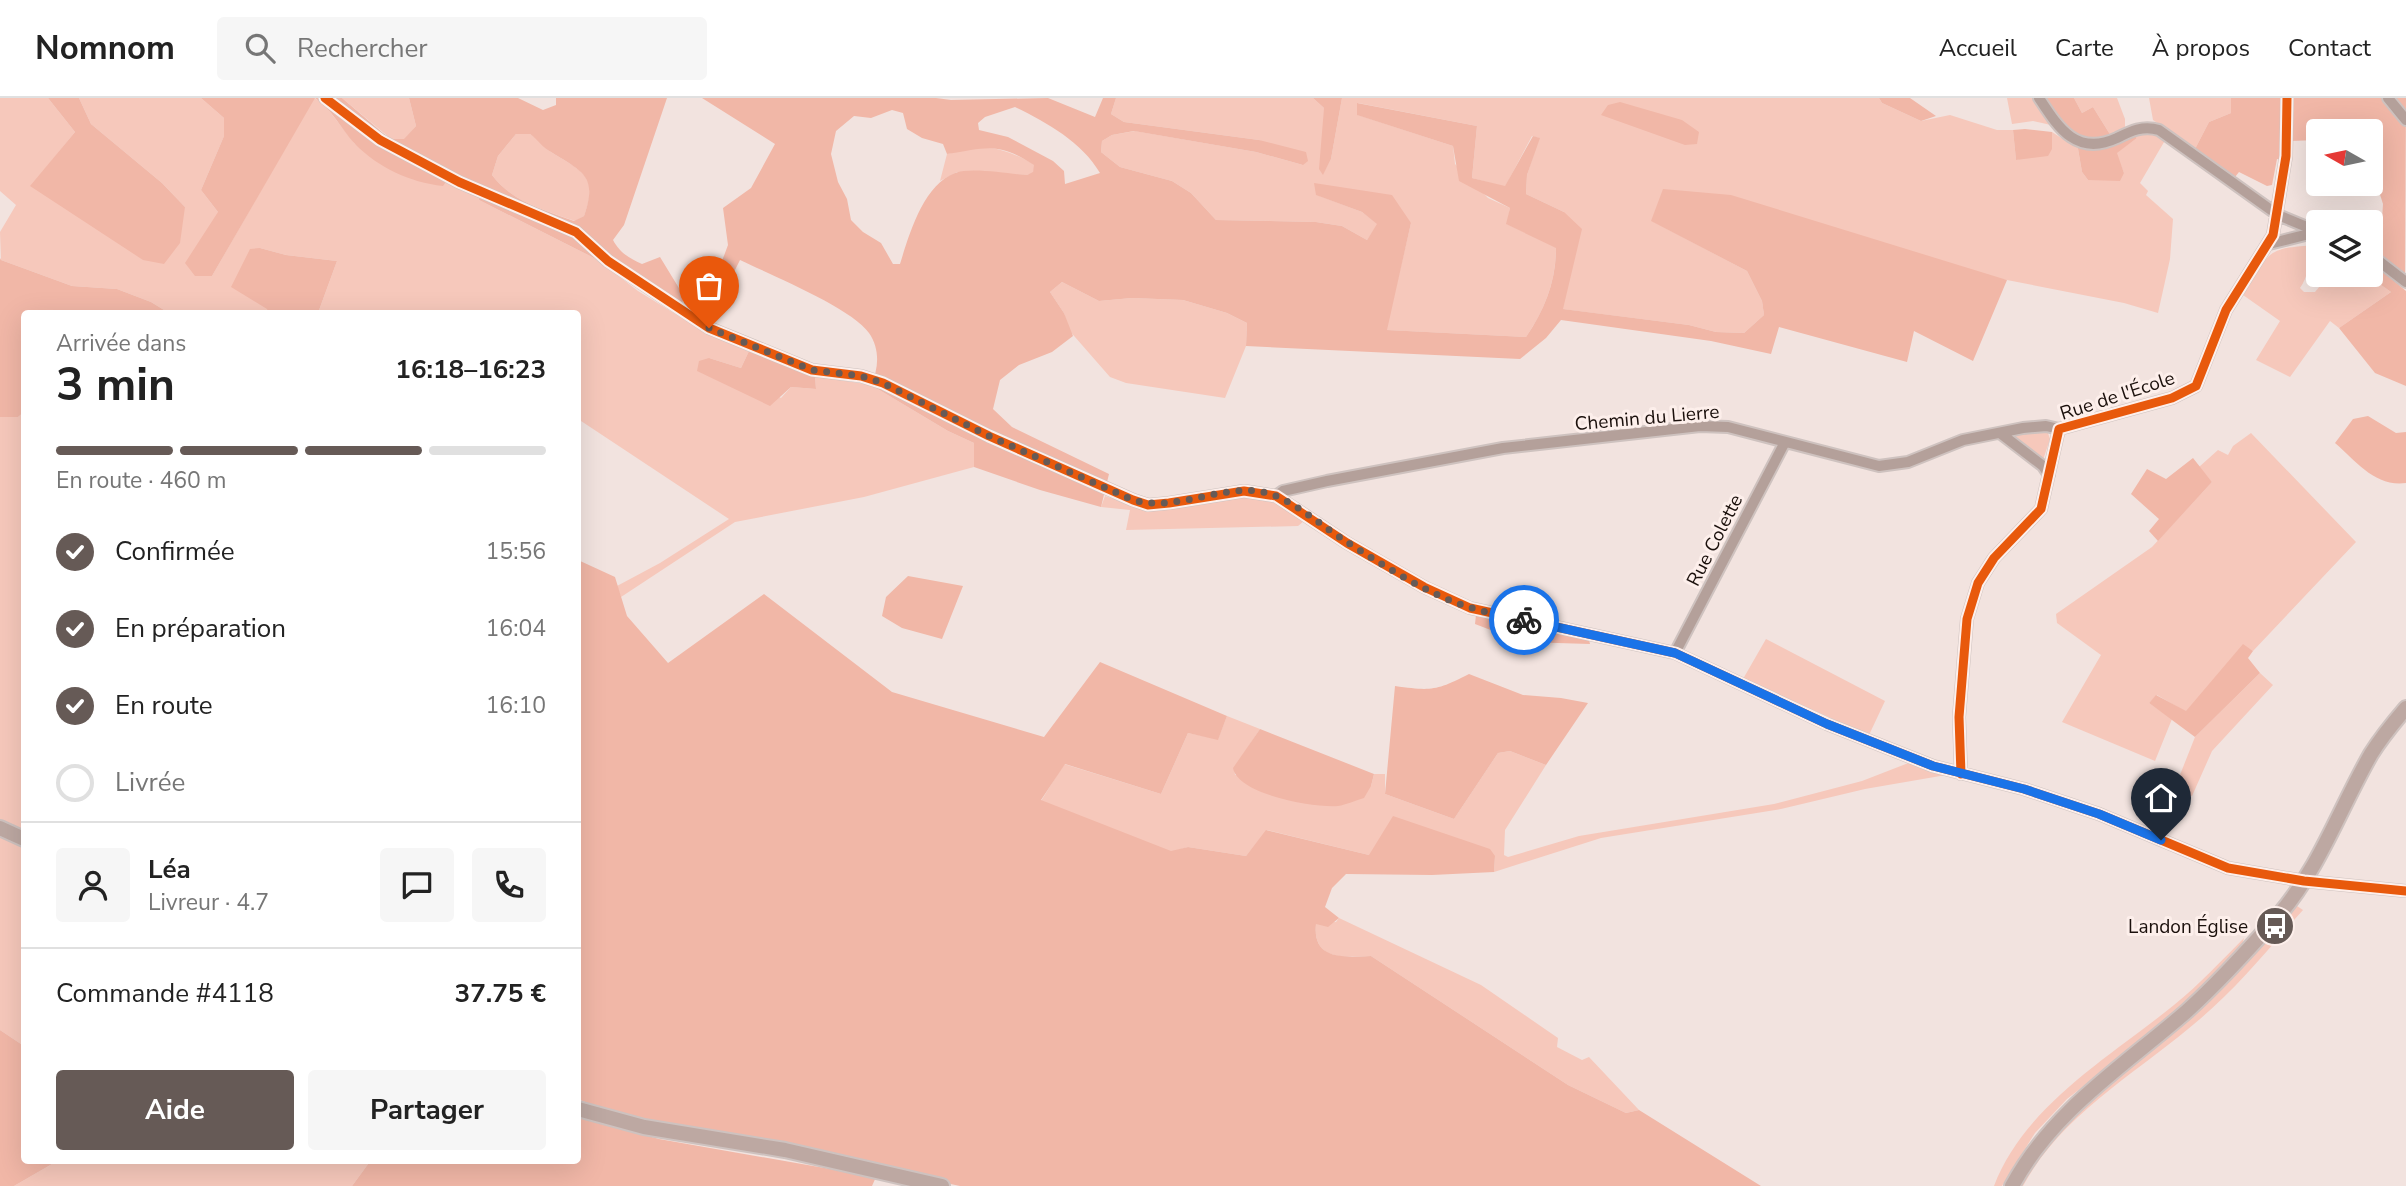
<!DOCTYPE html>
<html lang="fr">
<head>
<meta charset="utf-8">
<style>
  :root { --surface:#fff; --page:#f6f6f6; --text:#222; --muted:#767676; --line:#e0e0e0; --accent:#665a56 }
  body { margin:0; font-family:"Nunito Sans",sans-serif; background:var(--page); color:var(--text); height:100vh; display:flex; flex-direction:column; font-size:26px; white-space:nowrap }
  * { box-sizing:border-box; margin:0 }
  p { font-size:23px; color:var(--muted) }
  .icon { flex:none; width:38px; height:38px; fill:none; stroke:currentColor; stroke-width:2; stroke-linecap:round; stroke-linejoin:round }
  .map { position:relative; flex:1; overflow:hidden }
  .sheet { position:absolute; left:21px; top:212px; width:560px; height:854px; display:flex; flex-direction:column; background:var(--surface); border-radius:7px; box-shadow:0 7px 28px #0002 }
  .sheet>* { flex:none }
  .needle { width:46px; rotate:279deg }
  .fabs { position:absolute; left:2306px; top:21px; display:grid; gap:14px }
  .fabs a { display:grid; place-items:center; width:77px; height:77px; border-radius:7px; background:var(--surface); box-shadow:0 7px 28px #0002; font-size:35px }
  .pin { position:absolute; display:grid; place-items:center; width:60px; height:60px; color:#fff; margin:-72px -30px; border-radius:50% 50% 50% 0; rotate:-45deg; box-shadow:0 0 7px #0007 }
  .pin .icon { rotate:45deg }
  .courier { position:absolute; display:grid; place-items:center; width:70px; height:70px; margin:-35px; border:5px solid #1a73e8; border-radius:50%; background:#fff; color:#222; box-shadow:0 2px 9px #0007 }
  .summary em { font-style:normal; font-weight:700 }
  .summary div { display:flex; flex-direction:column-reverse }
  .summary { display:flex; align-items:center; justify-content:space-between; height:119px; padding:0 35px }
  h1 { font-size:46px; font-weight:700; line-height:52px }
  .bar { display:grid; grid-template-columns:repeat(4,1fr); gap:10px 7px; align-content:center; height:84px; padding:0 35px }
  .bar i { height:9px; border-radius:5px; background:var(--line) }
  .bar .selected { background:var(--accent) }
  .bar p { grid-column:span 4 }
  .line { display:flex; align-items:center; gap:18px; padding:0 35px; border-top:2px solid var(--line) }
  .line div { flex:1 }
  .round { display:grid; place-items:center; flex:none; width:74px; height:74px; border-radius:7px; background:var(--page) }
  ol { padding:0 35px; list-style:none }
  li { display:flex; align-items:center; gap:21px; height:77px }
  li p { margin-inline-start:auto }
  li .icon { padding:7px; border-radius:50%; background:var(--accent); color:#fff; stroke-width:4 }
  li:last-child { color:var(--muted) }
  li i { width:38px; height:38px; border:4px solid var(--line); border-radius:50% }
  .action { display:flex; gap:14px; margin-top:auto; padding:14px 35px }
  .action a { flex:1; height:80px; border-radius:7px; background:var(--accent); color:#fff; font-size:28px; font-weight:700; line-height:80px; text-align:center }
  .action a+a { background:var(--page); color:var(--text) }
  header { display:flex; align-items:center; gap:42px; box-sizing:border-box; height:98px; padding:0 35px; background:var(--surface); border-bottom:2px solid var(--line) }
  header strong { font-size:33px }
  nav { display:flex; gap:38px; margin-inline-start:auto; font-size:24px }
  .search { width:490px; height:63px; background:var(--page); display:flex; align-items:center; gap:18px; box-sizing:border-box; padding:0 24px; border-radius:7px; color:var(--muted); font-size:26px }
  .map>svg:first-child { display:block }
</style>
</head>
<body>
<header>
<strong>Nomnom</strong>
<div class="search"><svg class="icon" aria-label="search" viewBox="0 0 24 24"><circle cx="10" cy="10" r="6"/><path d="M15 15l6 6"/></svg>Rechercher</div>
<nav><a>Accueil</a><a>Carte</a><a>À propos</a><a>Contact</a></nav>
</header>
<div class="map">
<svg width="2406" height="1088" viewBox="0 0 2406 1088">
  <rect width="100%" height="100%" fill="#f2e3df"/>
  <path fill="#f6c8bb" d="M 0,0 L 48,0 L 75,34 L 31,88 L 185,109 L 162,85 L 91,26 L 79,0 L 201,0 L 224,20 L 224,38 L 201,92 L 218,114 L 212,178 L 314,0 L 323,5 L 355,46 L 452,75 L 480,91 L 479,102 L 598,162 L 638,193 L 695,228 L 749,253 L 741,270 L 709,260 L 781,300 L 791,289 L 816,291 L 815,278 L 871,287 L 948,333 L 974,345 L 974,369 L 864,399 L 735,424 L 621,499 L 617,488 L 660,465 L 729,421 L 578,321 L 578,215 L 318,215 L 337,163 L 286,157 L 260,150 L 269,215 L 169,215 L 151,204 L 117,191 L 72,188 L 1,162 L 0,134 L 16,107 L 0,93 Z
    M 342,0 L 409,0 L 416,28 L 404,42 L 391,41 Z
    M 1116,0 L 1313,0 L 1324,10 L 1323,76 L 1331,61 L 1342,0 L 1879,0 L 1882,5 L 1921,23 L 1950,17 L 1997,32 L 2013,32 L 2016,62 L 2052,51 L 2052,34 L 2066,43 L 2077,45 L 2082,74 L 2088,82 L 2111,81 L 2124,75 L 2116,55 L 2137,40 L 2132,35 L 2146,33 L 2167,39 L 2140,85 L 2148,93 L 2146,97 L 2173,121 L 2170,161 L 2158,215 L 2124,205 L 2007,182 L 1652,123 L 1747,173 L 1762,203 L 1764,217 L 1744,235 L 1716,234 L 1689,227 L 1562,211 L 1564,114 L 1526,96 L 1527,77 L 1539,40 L 1532,38 L 1505,89 L 1472,80 L 1477,28 L 1358,5 L 1358,17 L 1453,48 L 1455,66 L 1488,100 L 1510,110 L 1507,126 L 1556,149 C 1556,183 1545,211 1526,239 L 1386,232 L 1411,125 L 1317,97 L 1362,114 L 1378,126 L 1367,142 L 1342,128 L 1316,124 L 1216,122 L 1191,95 L 1172,83 L 1120,69 L 1101,54 L 1102,43 L 1112,37 L 1135,33 L 1256,54 L 1303,67 L 1259,42 L 1124,24 L 1111,16 Z
    M 2007,0 L 2035,0 L 2051,27 L 2033,23 L 2012,26 Z
    M 2074,0 L 2117,0 L 2125,21 L 2125,32 L 2111,38 L 2093,9 L 2082,15 Z
    M 2149,0 L 2231,0 L 2231,15 L 2209,24 L 2195,51 L 2153,22 Z
    M 516,36 L 530,36 C 538,41 543,49 551,54 C 583,74 599,78 584,118 L 575,123 C 545,112 512,104 492,77 L 498,58 Z
    M 982,48 C 1002,51 1018,57 1035,67 L 1033,75 L 1027,77 L 957,74 L 940,83 L 947,56 Z
    M 2319,147 L 2319,155 C 2308,163 2308,180 2300,190 L 2304,194 L 2315,194 L 2329,177 L 2367,177 L 2391,194 L 2339,230 L 2330,223 L 2290,279 L 2256,262 L 2280,223 L 2243,197 C 2271,152 2265,150 2319,147 Z
    M 1062,184 L 1099,203 L 1132,200 L 1183,202 L 1227,215 L 1247,225 L 1246,248 L 1225,300 L 1126,285 L 1110,279 L 1068,231 L 1064,215 L 1050,194 Z
    M 24,314 L 24,736 L 0,726 L 0,319 L 18,319 Z
    M 2043,333 L 2048,335 L 2050,341 L 2043,362 L 2011,339 L 2012,336 Z
    M 2251,335 L 2356,444 L 2253,553 L 2243,547 L 2186,614 L 2157,597 L 2149,605 L 2172,621 L 2155,663 L 2062,624 L 2101,557 L 2057,525 L 2056,516 L 2152,449 L 2212,384 L 2199,369 L 2218,352 L 2228,357 L 2233,348 Z
    M 1105,398 L 1135,408 L 1248,398 L 1270,402 L 1304,423 L 1298,428 L 1126,432 L 1130,412 L 1101,409 Z
    M 1766,541 L 1885,603 L 1869,637 L 1743,581 Z
    M 2260,575 L 2273,587 L 2212,653 L 2192,698 L 2174,692 L 2195,639 Z
    M 1227,618 L 1260,631 L 1234,670 L 1235,677 L 1371,688 L 1374,676 L 1385,676 L 1385,696 L 1454,721 L 1498,655 L 1510,653 L 1546,667 L 1505,732 L 1504,757 L 1508,759 L 1579,738 L 1774,706 L 1862,683 L 1911,664 L 1946,677 L 1865,691 L 1781,711 L 1601,740 L 1494,774 L 1495,758 L 1369,757 L 1267,732 L 1246,758 L 1188,749 L 1171,754 L 1041,703 L 1064,666 L 1161,696 L 1188,635 L 1218,641 Z
    M 0,734 L 24,745 L 24,948 L 0,932 Z
    M 2294,806 L 2303,812 C 2270,849 2238,889 2200,921 C 2139,974 2062,1015 2023,1088 L 2015,1088 L 2032,1059 Z
    M 1339,820 L 1481,887 L 1558,940 L 1557,949 L 1582,962 L 1589,959 L 1639,1012 L 1626,1015 L 1568,987 L 1371,858 C 1344,859 1312,863 1316,825 L 1336,824 Z
    M 2244,840 L 2240,855 L 2172,919 L 2067,1001 L 2035,1035 L 2002,1088 L 1994,1088 C 2025,1007 2110,959 2174,907 C 2199,887 2222,862 2244,840 Z
    M 59,1062 L 371,1062 L 352,1088 L 14,1088 Z"/>
  <path fill="#f1b7a7" fill-rule="evenodd" d="M 48,0 L 79,0 L 91,26 L 162,85 L 185,109 L 180,145 L 164,166 L 143,162 L 30,88 L 75,34 Z
    M 201,0 L 342,0 L 390,41 L 404,41 L 416,28 L 409,0 L 518,0 L 543,12 L 556,7 L 556,0 L 667,0 L 624,127 L 613,142 C 620,155 629,160 642,166 L 660,159 L 685,200 L 681,206 L 623,172 L 606,152 L 598,162 L 479,102 L 480,91 L 452,75 L 443,88 C 409,84 379,70 355,46 C 341,31 332,11 315,0 L 212,178 L 195,178 L 185,165 L 218,114 L 201,92 L 224,38 L 224,20 ZM 516,36 L 530,36 C 538,42 543,50 551,54 C 583,74 598,78 584,118 L 574,123 C 545,112 512,104 492,77 L 498,58 Z
    M 702,0 L 936,0 L 951,2 L 1048,0 L 1095,19 L 1103,0 L 1116,0 L 1111,16 L 1124,24 L 1259,42 L 1306,54 L 1308,63 L 1303,67 L 1256,54 L 1134,33 L 1112,37 L 1102,43 L 1101,54 L 1120,69 L 1172,83 L 1191,95 L 1216,122 L 1316,124 L 1342,128 L 1367,142 L 1377,126 L 1362,114 L 1316,97 L 1314,85 L 1392,97 L 1411,125 L 1387,232 L 1526,239 C 1545,211 1556,183 1556,150 L 1506,126 L 1510,110 L 1459,83 L 1453,48 L 1357,17 L 1357,5 L 1477,28 L 1472,80 L 1505,88 L 1533,38 L 1540,40 L 1527,77 L 1526,96 L 1564,114 L 1582,131 L 1563,211 L 1689,227 L 1716,234 L 1744,235 L 1764,217 L 1762,203 L 1747,173 L 1651,123 L 1663,91 L 1731,97 L 2007,182 L 1973,263 L 1914,233 L 1907,264 L 1779,229 L 1771,256 L 1711,243 L 1561,222 L 1546,240 L 1520,261 L 1246,248 L 1247,225 L 1227,215 L 1183,202 L 1132,200 L 1099,203 L 1062,184 L 1050,194 L 1064,215 L 1073,238 L 1052,254 L 1019,267 L 1000,282 L 993,311 L 1012,329 L 1109,376 L 1101,409 L 1040,392 L 974,369 L 974,345 L 948,333 L 871,287 C 879,270 880,251 869,235 C 852,210 769,176 740,162 L 713,216 L 704,211 L 728,147 L 723,110 L 751,90 L 775,46 ZM 1015,9 C 1046,24 1082,44 1100,75 L 1065,86 L 1064,73 L 1053,63 L 1008,39 L 979,32 L 978,25 L 985,19 ZM 892,12 L 903,15 L 907,31 L 922,40 L 943,46 L 947,56 C 987,50 997,43 1034,67 L 1033,74 L 1027,77 C 1008,76 972,69 955,75 C 923,87 909,137 900,166 L 893,166 L 881,145 L 863,134 L 851,122 L 847,101 L 838,84 L 831,56 L 836,33 L 854,18 L 871,20 Z
    M 1313,0 L 1342,0 L 1331,61 L 1323,77 L 1319,71 L 1324,10 Z
    M 1879,0 L 1910,0 L 1936,18 L 1921,23 L 1882,5 Z
    M 2041,0 L 2074,0 L 2082,15 L 2093,9 L 2111,38 C 2077,52 2058,24 2041,0 Z
    M 2231,0 L 2284,0 L 2282,62 L 2277,61 L 2272,87 L 2267,88 L 2239,74 L 2235,79 L 2195,51 L 2209,24 L 2231,15 Z
    M 2290,0 L 2406,0 L 2405,176 L 2380,156 L 2383,106 L 2371,68 L 2371,33 L 2319,33 L 2319,42 L 2289,43 Z
    M 1620,4 L 1682,22 L 1699,34 L 1697,46 L 1685,47 L 1601,17 L 1608,7 Z
    M 2025,31 L 2052,34 L 2052,51 L 2048,58 L 2016,62 L 2013,32 Z
    M 2132,35 L 2137,40 L 2117,55 L 2124,75 L 2120,83 L 2088,82 L 2082,74 L 2077,45 Z
    M 260,150 L 286,157 L 337,163 L 318,215 L 269,215 L 267,211 L 231,189 L 250,151 Z
    M 0,160 L 1,162 L 72,188 L 117,191 L 151,204 L 169,215 L 24,215 L 24,314 L 18,319 L 0,319 Z
    M 2371,164 L 2406,193 L 2406,288 L 2375,275 L 2339,230 L 2391,194 L 2367,177 L 2371,177 Z
    M 749,253 L 815,278 L 816,291 L 791,289 L 770,308 L 697,273 L 699,263 L 709,260 L 741,270 Z
    M 2368,318 L 2396,335 L 2406,334 L 2406,385 C 2375,389 2357,364 2335,345 L 2353,321 Z
    M 2193,360 L 2212,384 L 2158,443 L 2149,433 L 2159,421 L 2131,396 L 2147,371 L 2166,381 Z
    M 578,462 L 615,479 L 627,518 L 668,565 L 764,496 L 892,594 L 1044,639 L 1100,564 L 1227,618 L 1218,642 L 1188,635 L 1161,696 L 1065,666 L 1041,702 L 1171,753 L 1188,749 L 1246,758 L 1266,732 L 1369,757 L 1393,718 L 1490,751 L 1495,758 L 1494,774 L 1432,777 L 1346,776 L 1332,790 L 1325,809 L 1339,820 L 1328,829 L 1316,826 C 1312,863 1345,859 1371,858 L 1568,987 L 1626,1015 L 1639,1012 L 1761,1088 L 960,1088 L 604,1012 L 578,1001 Z
    M 908,478 L 963,488 L 942,541 L 902,530 L 882,518 L 886,499 Z
    M 1476,517 L 1525,529 L 1568,533 L 1588,538 L 1590,546 L 1522,544 L 1475,526 Z
    M 2243,546 L 2253,553 L 2248,560 L 2260,575 L 2195,639 L 2149,605 L 2156,597 L 2186,613 Z
    M 1469,576 L 1523,597 L 1561,600 L 1588,605 L 1546,667 L 1510,653 L 1498,655 L 1454,721 L 1385,696 L 1395,588 C 1431,593 1436,593 1469,576 Z
    M 1260,631 L 1374,676 L 1371,688 L 1364,700 C 1356,702 1346,707 1338,708 C 1315,710 1238,697 1233,670 Z
    M 0,932 L 24,948 L 24,1062 L 59,1062 L 14,1088 L 0,1088 Z
    M 578,1019 L 659,1041 L 876,1079 L 872,1088 L 352,1088 L 371,1062 L 578,1062 Z"/>
  <g fill="none" stroke-linecap="round" stroke-linejoin="round">
    <defs>
      <path id="street" d="M 325,0 L 380,42 L 459,84 L 576,134 L 608,163 L 709,230 L 812,272 L 861,278 L 883,285 L 989,338 L 1133,402 L 1148,407 L 1169,405 L 1244,393 L 1276,398 L 1347,445 L 1424,489 L 1470,510 L 1675,555 L 1827,626 L 1933,668 L 2024,691 L 2099,716 L 2228,770 L 2304,783 L 2406,793
        M 2039,0 C 2058,29 2076,59 2117,40 C 2131,33 2143,27 2159,32 L 2278,117 L 2319,134
        M 2388,0 L 2406,22
        M 2269,146 L 2317,134
        M 2371,157 L 2406,184
        M 2000,335 L 2043,368 L 2049,377
        M 1276,398 L 1283,393 L 1327,383 L 1503,350 L 1700,328 L 1728,329 L 1879,368 L 1908,364 L 1963,342 L 2023,330 L 2046,328 L 2059,331
        M 1675,555 L 1785,344
        M 1961,676 L 1959,619 L 1967,521 L 1978,485 L 1994,460 L 2041,411 L 2059,331 L 2172,300 L 2196,288 L 2226,212 L 2273,137 L 2286,58 L 2287,0"/>
      <path id="secondary" d="M 0,730 L 24,741
        M 578,1011 L 644,1029 L 785,1052 L 942,1088
        M 2012,1088 C 2053,1012 2124,968 2187,913 C 2219,884 2250,850 2279,817 C 2320,769 2340,710 2371,656 C 2381,640 2394,624 2406,610"/>
    </defs>
    <use href="#street" stroke="#cec2bf" stroke-width="14"/>
    <use href="#secondary" stroke="#cec2bf" stroke-width="18"/>
    <use href="#street" stroke="#b4a09a" stroke-width="10"/>
    <use href="#secondary" stroke="#bda8a2" stroke-width="14"/>
    <defs>
      <path id="cycleway" d="M 325,0 L 380,42 L 459,84 L 576,134 L 608,163 L 709,230 L 812,272 L 861,278 L 883,285 L 989,338 L 1133,402 L 1148,407 L 1169,405 L 1244,393 L 1276,398 L 1347,445 L 1424,489 L 1470,510 L 1675,555 L 1827,626 L 1933,668 L 2024,691 L 2099,716 L 2228,770 L 2304,783 L 2406,793
        M 1961,676 L 1959,619 L 1967,521 L 1978,485 L 1994,460 L 2041,411 L 2059,331 L 2172,300 L 2196,288 L 2226,212 L 2273,137 L 2286,58 L 2287,0"/>
    </defs>
    <use href="#cycleway" stroke="#fdefeb" stroke-width="13"/>
    <use href="#cycleway" stroke="#e8590c" stroke-width="9"/>
  </g>
  <g fill="none" stroke-linecap="round" stroke-linejoin="round">
    <path stroke="#665a56" stroke-width="7" stroke-dasharray="0 12.6" d="M 709,230 L 812,272 L 861,278 L 883,285 L 989,338 L 1133,402 C 1180,416 1231,379 1276,398 C 1300,408 1322,428 1344,442 C 1381,466 1430,498 1472,510 C 1489,515 1507,519 1524,522"/>
    <path stroke="#1a73e8" stroke-width="9" d="M 1524,522 L 1675,555 L 1827,626 L 1933,668 L 2024,691 L 2099,716 L 2161,742"/>
  </g>
  <defs>
    <symbol id="bus-disc" viewBox="-11 -11 22 22"><circle r="9.5" fill="#665a56" stroke="#fdefeb"/><path d="M-5-6H5V4H4V6H2V4H-2V6H-4V4H-5ZM-3.5-4V0h7V-4ZM-3.5 1.2v1.5H-2V1.2ZM2 1.2v1.5H3.5V1.2Z" fill="#fff"/></symbol>
  </defs>
  <g fill-rule="evenodd">
    <use href="#bus-disc" x="2253" y="806" width="44" height="44"/>
  </g>
  <g text-anchor="middle" stroke-width="6" stroke-linejoin="round" paint-order="stroke">
    <g font-size="19" fill="#1b100c" stroke="#fdefeb">
      <text transform="translate(2117 297) rotate(-18)" y="7">Rue de l'École</text>
      <text transform="translate(1647 319) rotate(-5)" y="7">Chemin du Lierre</text>
      <text transform="translate(1714 442) rotate(-63)" y="7">Rue Colette</text>
    </g>
    <g font-size="19" fill="#1b100c" stroke="#fdefeb" text-anchor="end">
      <text x="2248" y="835">Landon Église</text>
    </g>
  </g>
</svg>
<div class="fabs">
<a><svg class="needle" viewBox="-14 -14 28 28"><path d="M0-13l5 13h-10z" fill="#e53935"/><path d="M0 13l5-13h-10z" fill="#767676"/></svg></a>
<a><svg class="icon" aria-label="layers" viewBox="0 0 24 24"><path d="M12 4l9 5-9 5-9-5zM3 14l9 5 9-5"/></svg></a>
</div>
<div class="pin" style="left:709px;top:230px;background:#ea580c"><svg class="icon" aria-label="bag" viewBox="0 0 24 24"><path d="M5 8h14l-1 12H6zM9 8a3 3 0 0 1 6 0"/></svg></div>
<div class="pin" style="left:2161px;top:742px;background:#1f2937"><svg class="icon" aria-label="home" viewBox="0 0 24 24"><path d="M3 11l9-7 9 7M6 9v11h12V9"/></svg></div>
<div class="courier" style="left:1524px;top:522px"><svg class="icon" aria-label="bike" viewBox="0 0 24 24"><circle cx="6" cy="16" r="4"/><circle cx="18" cy="16" r="4"/><path d="M6 16l4-8h5l3 8M10 8l3 8H6M13 5h3"/></svg></div>
<section class="sheet">
<div class="summary"><div><h1>3 min</h1><p>Arrivée dans</p></div><em>16:18–16:23</em></div>
<div class="bar"><i class="selected"></i><i class="selected"></i><i class="selected"></i><i></i><p>En route · 460 m</p></div>
<ol>
<li><svg class="icon" aria-label="check" viewBox="0 0 24 24"><path d="M5 12l5 5 9-10"/></svg>Confirmée<p>15:56</p></li>
<li><svg class="icon" aria-label="check" viewBox="0 0 24 24"><path d="M5 12l5 5 9-10"/></svg>En préparation<p>16:04</p></li>
<li><svg class="icon" aria-label="check" viewBox="0 0 24 24"><path d="M5 12l5 5 9-10"/></svg>En route<p>16:10</p></li>
<li><i></i>Livrée</li>
</ol>
<div class="line" style="height:126px"><a class="round"><svg class="icon" aria-label="person" viewBox="0 0 24 24"><circle cx="12" cy="8" r="4"/><path d="M4 21q1-7 8-7t8 7"/></svg></a><div><b>Léa</b><p>Livreur · 4.7</p></div><a class="round"><svg class="icon" aria-label="chat" viewBox="0 0 24 24"><path d="M4 5h16v11H9l-5 4z"/></svg></a><a class="round"><svg class="icon" aria-label="phone" viewBox="0 0 24 24"><path d="M5 4h4l2 5-3 2q2 4 5 5l2-3 5 2v4C11 20 4 13 5 4z"/></svg></a></div>
<div class="line" style="height:91px"><div>Commande #4118</div><b>37.75 €</b></div>
<div class="action"><a>Aide</a><a>Partager</a></div>
</section>
</div>
</body>
</html>
